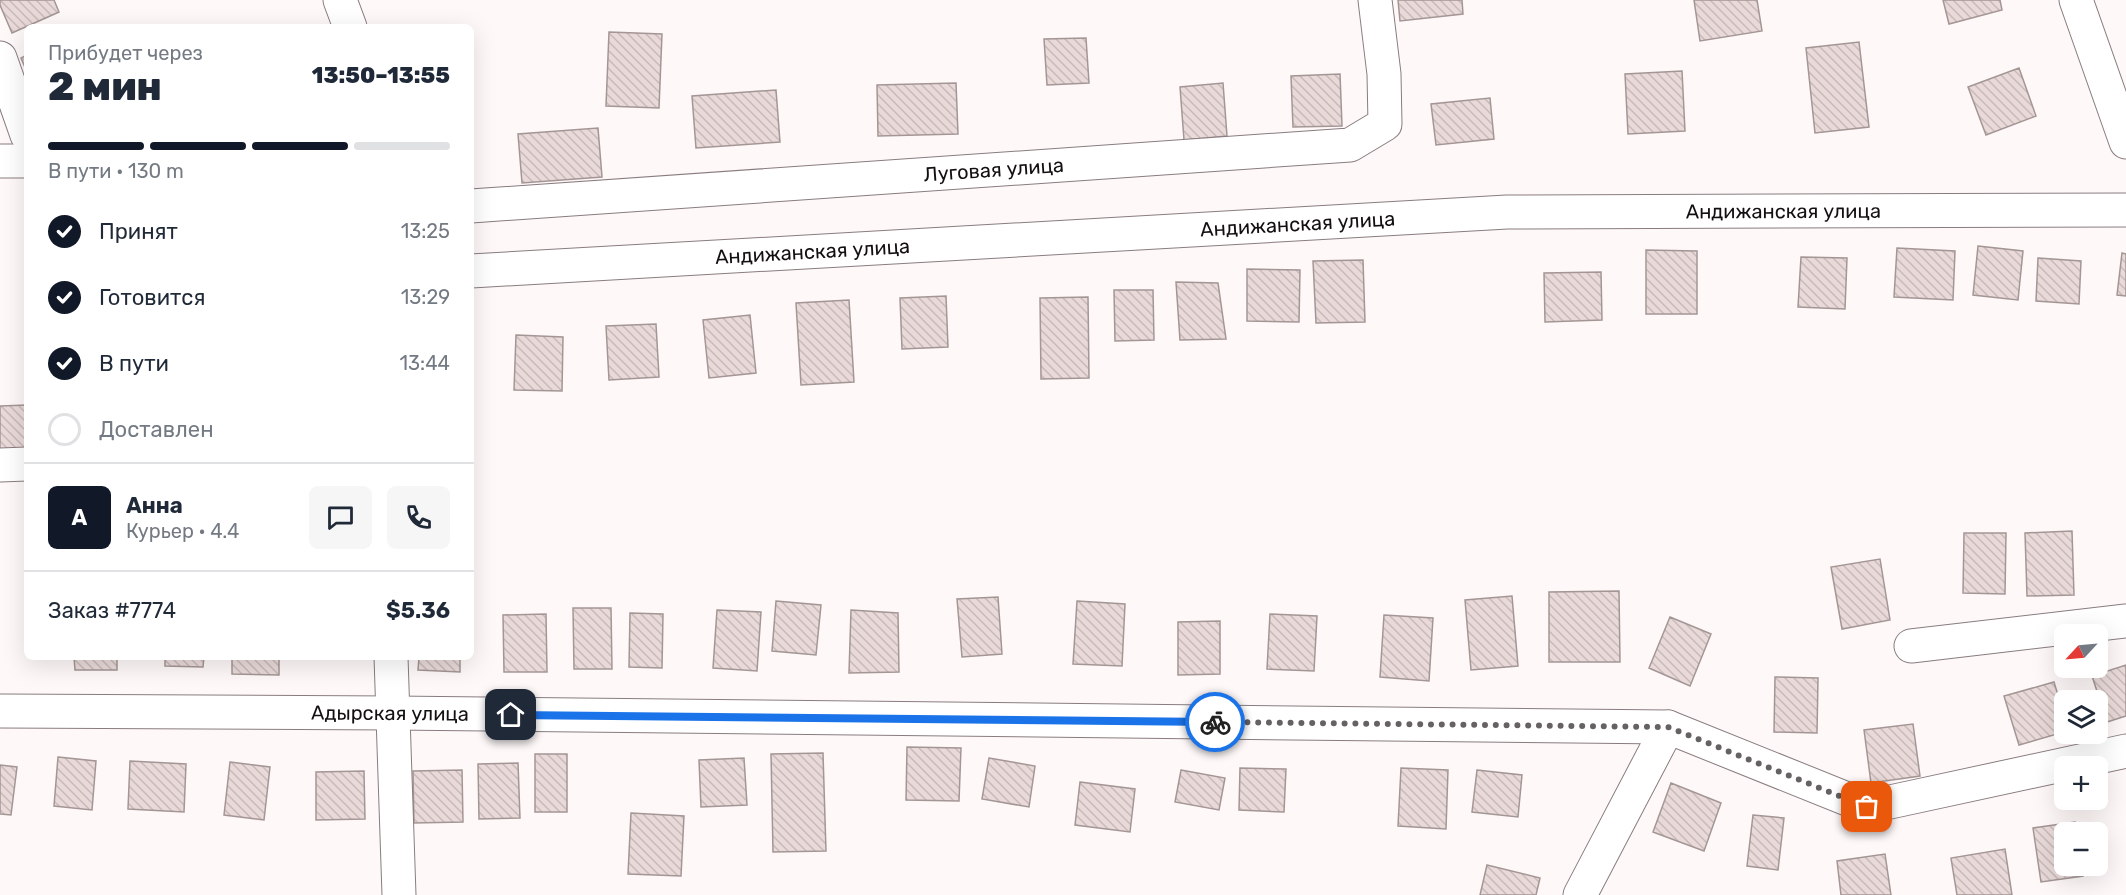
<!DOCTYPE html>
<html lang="ru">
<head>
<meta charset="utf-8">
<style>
  :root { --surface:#fff; --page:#f6f6f7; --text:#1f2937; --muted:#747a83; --line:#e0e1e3; --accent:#111827 }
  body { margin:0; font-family:Rubik,sans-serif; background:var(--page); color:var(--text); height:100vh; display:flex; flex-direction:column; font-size:22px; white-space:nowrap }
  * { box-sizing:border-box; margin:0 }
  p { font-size:20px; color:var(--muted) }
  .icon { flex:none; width:33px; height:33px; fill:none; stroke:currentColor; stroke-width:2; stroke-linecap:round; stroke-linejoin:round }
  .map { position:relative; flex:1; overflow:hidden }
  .panel { position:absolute; left:24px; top:24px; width:450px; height:636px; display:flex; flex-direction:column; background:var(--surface); border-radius:9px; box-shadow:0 6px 24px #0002 }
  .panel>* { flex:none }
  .needle { width:39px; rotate:244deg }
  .fabs { position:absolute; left:2054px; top:624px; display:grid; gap:12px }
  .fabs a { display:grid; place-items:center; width:54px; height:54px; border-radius:9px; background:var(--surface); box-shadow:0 6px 24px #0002; font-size:30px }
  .pin { position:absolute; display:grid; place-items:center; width:51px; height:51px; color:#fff; margin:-26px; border-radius:12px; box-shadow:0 3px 9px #0006 }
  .courier { position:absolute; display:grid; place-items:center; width:60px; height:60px; margin:-30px; border:4px solid #1a73e8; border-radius:50%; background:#fff; color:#222; box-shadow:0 2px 8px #0007 }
  .overview em { font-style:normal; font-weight:800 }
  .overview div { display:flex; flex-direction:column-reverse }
  .overview { display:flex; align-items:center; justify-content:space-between; height:102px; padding:0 24px }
  h1 { font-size:39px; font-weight:800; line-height:45px }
  .bar { display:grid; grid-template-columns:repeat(4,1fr); gap:9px 6px; align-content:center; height:72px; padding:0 24px }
  .bar i { height:8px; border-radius:4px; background:var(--line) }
  .bar .active { background:var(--accent) }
  .bar p { grid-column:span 4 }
  .line { display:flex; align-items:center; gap:15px; padding:0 24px; border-top:2px solid var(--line) }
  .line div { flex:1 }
  .round { display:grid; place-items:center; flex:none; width:63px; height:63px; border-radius:9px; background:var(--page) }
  ol { padding:0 24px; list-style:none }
  li { display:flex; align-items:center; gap:18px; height:66px }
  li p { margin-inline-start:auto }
  li .icon { padding:6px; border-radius:50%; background:var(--accent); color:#fff; stroke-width:4 }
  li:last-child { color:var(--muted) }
  li i { width:33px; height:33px; border:3px solid var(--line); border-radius:50% }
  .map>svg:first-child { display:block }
</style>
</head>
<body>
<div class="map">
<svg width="2126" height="895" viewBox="0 0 2126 895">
  <defs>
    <pattern id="building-back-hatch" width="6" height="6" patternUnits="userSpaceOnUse" patternTransform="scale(1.5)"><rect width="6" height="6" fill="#e9dad9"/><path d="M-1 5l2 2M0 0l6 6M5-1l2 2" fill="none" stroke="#c7bab9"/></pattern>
  </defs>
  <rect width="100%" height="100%" fill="#fef8f9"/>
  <path fill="url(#building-back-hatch)" stroke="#a49695" stroke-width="1.5" d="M 0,0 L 54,0 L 59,12 L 12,33 L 0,5 Z
    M 1398,0 L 1462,0 L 1463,14 L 1400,21 Z
    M 1694,0 L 1757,0 L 1762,31 L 1700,41 Z
    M 1943,0 L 2000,0 L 2002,10 L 1949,24 Z
    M 609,32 L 662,34 L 659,108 L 606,106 Z
    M 1086,38 L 1089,83 L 1047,85 L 1044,39 Z
    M 1859,42 L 1869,127 L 1815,133 L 1806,48 Z
    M 27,55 L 27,72 L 21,58 Z
    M 2019,68 L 2036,116 L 1986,135 L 1968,87 Z
    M 1682,71 L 1685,131 L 1628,134 L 1625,74 Z
    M 1340,74 L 1342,126 L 1293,127 L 1291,76 Z
    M 956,83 L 958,134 L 878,136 L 877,85 Z
    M 1223,83 L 1227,136 L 1184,140 L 1180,87 Z
    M 776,90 L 780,142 L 696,148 L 692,96 Z
    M 1490,98 L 1494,139 L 1436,145 L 1431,104 Z
    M 598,128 L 602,177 L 522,183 L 518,134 Z
    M 1978,246 L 2023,251 L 2018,300 L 1973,295 Z
    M 1897,248 L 1955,251 L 1953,300 L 1894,297 Z
    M 1646,250 L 1697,251 L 1697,314 L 1646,314 Z
    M 2122,253 L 2126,254 L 2126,296 L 2117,295 Z
    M 1801,257 L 1847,258 L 1845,309 L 1798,307 Z
    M 2038,258 L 2081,261 L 2079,304 L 2036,301 Z
    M 1363,260 L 1365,322 L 1316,323 L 1313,261 Z
    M 1247,269 L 1300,270 L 1299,322 L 1247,321 Z
    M 1601,272 L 1602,320 L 1545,322 L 1544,273 Z
    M 1176,282 L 1218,283 L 1226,339 L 1180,340 Z
    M 1114,290 L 1153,290 L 1154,340 L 1115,341 Z
    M 946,296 L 948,347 L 902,349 L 900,298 Z
    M 1088,297 L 1089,378 L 1041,379 L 1040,298 Z
    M 849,300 L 854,382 L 801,385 L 796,303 Z
    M 750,315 L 756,373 L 709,378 L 703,320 Z
    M 656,324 L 659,377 L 609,380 L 606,326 Z
    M 516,335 L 563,337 L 562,391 L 514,390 Z
    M 27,405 L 27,450 L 0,451 L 0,406 Z
    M 2072,531 L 2074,595 L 2027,596 L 2025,533 Z
    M 1964,533 L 2006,533 L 2005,594 L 1963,593 Z
    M 1880,559 L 1890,620 L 1842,629 L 1831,567 Z
    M 1619,591 L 1620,662 L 1549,662 L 1549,592 Z
    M 1512,596 L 1518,666 L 1471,670 L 1465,600 Z
    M 998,597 L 1002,654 L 962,657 L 957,599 Z
    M 776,601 L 821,605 L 816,655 L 772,651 Z
    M 1077,601 L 1125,604 L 1122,666 L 1073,664 Z
    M 573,608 L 611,608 L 612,669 L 574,669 Z
    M 717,610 L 761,612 L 757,671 L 713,668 Z
    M 851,610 L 898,613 L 899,672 L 849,673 Z
    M 630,613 L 663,614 L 662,668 L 629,667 Z
    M 546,614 L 547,672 L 504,672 L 503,615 Z
    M 1270,614 L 1317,616 L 1314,671 L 1267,669 Z
    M 1384,615 L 1433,618 L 1429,681 L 1380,677 Z
    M 1670,617 L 1711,634 L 1690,686 L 1649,668 Z
    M 1220,621 L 1220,674 L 1178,675 L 1178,622 Z
    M 74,657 L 117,657 L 117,670 L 75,670 Z
    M 165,657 L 204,657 L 203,667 L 165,666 Z
    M 232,657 L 279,657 L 279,675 L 232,674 Z
    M 419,657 L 460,657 L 460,672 L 418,670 Z
    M 2126,665 L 2126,716 L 2107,722 L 2092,676 Z
    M 1775,677 L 1818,678 L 1817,733 L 1774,732 Z
    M 2054,682 L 2064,715 L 2064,732 L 2019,745 L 2004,696 Z
    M 1913,724 L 1920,776 L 1871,783 L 1864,730 Z
    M 907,747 L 961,748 L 959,801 L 906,800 Z
    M 823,753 L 826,851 L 773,852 L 771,754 Z
    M 535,754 L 567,754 L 567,812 L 535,812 Z
    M 58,757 L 96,761 L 92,810 L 54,806 Z
    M 744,758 L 747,805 L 701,807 L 699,760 Z
    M 989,758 L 1035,766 L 1029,807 L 982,799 Z
    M 130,761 L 186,764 L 184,812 L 128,809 Z
    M 230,762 L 270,767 L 264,820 L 224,815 Z
    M 518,763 L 520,818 L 479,819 L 478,764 Z
    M 0,765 L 17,767 L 11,815 L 0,814 Z
    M 1240,768 L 1286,769 L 1284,812 L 1239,810 Z
    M 1401,768 L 1448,770 L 1446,829 L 1398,826 Z
    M 462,770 L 463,822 L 414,823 L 413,771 Z
    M 1181,770 L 1225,778 L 1219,810 L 1175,802 Z
    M 1477,770 L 1522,775 L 1518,817 L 1472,812 Z
    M 364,771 L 365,819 L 316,820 L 316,772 Z
    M 1080,782 L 1135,789 L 1130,832 L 1075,825 Z
    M 1671,783 L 1721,803 L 1704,851 L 1653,832 Z
    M 631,813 L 684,816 L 681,876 L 628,874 Z
    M 1753,815 L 1784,818 L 1778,870 L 1747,866 Z
    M 2075,822 L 2077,832 L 2064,832 L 2064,866 L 2082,866 L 2083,876 L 2041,882 L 2033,828 Z
    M 2005,849 L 2012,895 L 1957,895 L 1951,858 Z
    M 1885,854 L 1891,895 L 1841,895 L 1837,861 Z
    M 1487,865 L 1540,878 L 1536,895 L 1480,895 Z"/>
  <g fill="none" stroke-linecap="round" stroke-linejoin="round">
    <defs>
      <g id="minor">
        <path d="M 340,0 L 350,27"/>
        <path d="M 2076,0 L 2126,142"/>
        <path d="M 0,58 L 27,135"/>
        <path d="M 0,161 L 27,161"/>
        <path id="s1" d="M 471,206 L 1350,145 L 1385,124 L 1384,74 L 1375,0"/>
        <path id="s2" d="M 471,271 L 1507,212 L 2126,210"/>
        <path d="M 0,465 L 27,464"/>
        <path d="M 1911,646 L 2126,621"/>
        <path d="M 391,657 L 399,895"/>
        <path id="s3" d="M 0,711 L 393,713 L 1668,727 L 1867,807 L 2126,751"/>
        <path d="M 1580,895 L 1668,727"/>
      </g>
    </defs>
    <use href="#minor" stroke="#897c7f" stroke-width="35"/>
    <use href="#minor" stroke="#fff" stroke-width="33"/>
  </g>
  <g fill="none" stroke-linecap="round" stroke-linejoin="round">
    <path stroke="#666162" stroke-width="6" stroke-dasharray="0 10.8" d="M 1215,722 L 1668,727 L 1867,807"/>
    <path stroke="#1a73e8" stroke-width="8" d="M 511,715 L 1215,722"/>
  </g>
  <g text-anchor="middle" stroke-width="4.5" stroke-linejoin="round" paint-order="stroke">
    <g font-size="20" fill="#140f11" stroke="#fff">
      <text dy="7" stroke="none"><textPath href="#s1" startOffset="524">Луговая улица</textPath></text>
      <text dy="7" stroke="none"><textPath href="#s2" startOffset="1314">Андижанская улица</textPath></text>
      <text dy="7" stroke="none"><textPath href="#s2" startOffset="828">Андижанская улица</textPath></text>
      <text dy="7" stroke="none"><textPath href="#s2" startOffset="342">Андижанская улица</textPath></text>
      <text dy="7" stroke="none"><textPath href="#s3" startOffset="390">Адырская улица</textPath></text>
    </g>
  </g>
</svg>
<div class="fabs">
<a><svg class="needle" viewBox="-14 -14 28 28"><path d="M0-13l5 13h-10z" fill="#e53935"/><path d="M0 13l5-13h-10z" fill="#747a83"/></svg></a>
<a><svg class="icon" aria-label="layers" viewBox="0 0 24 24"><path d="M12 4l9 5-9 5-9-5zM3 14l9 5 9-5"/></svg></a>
<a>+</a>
<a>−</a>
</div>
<div class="pin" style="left:1867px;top:807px;background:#ea580c"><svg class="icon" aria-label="bag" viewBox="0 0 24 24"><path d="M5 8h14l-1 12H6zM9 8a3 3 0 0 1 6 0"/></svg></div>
<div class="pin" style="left:511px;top:715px;background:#1f2937"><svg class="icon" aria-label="home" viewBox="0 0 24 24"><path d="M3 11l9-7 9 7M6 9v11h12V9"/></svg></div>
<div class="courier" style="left:1215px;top:722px"><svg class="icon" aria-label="bike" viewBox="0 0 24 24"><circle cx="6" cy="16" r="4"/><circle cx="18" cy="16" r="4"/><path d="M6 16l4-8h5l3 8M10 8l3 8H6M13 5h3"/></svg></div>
<section class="panel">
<div class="overview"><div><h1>2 мин</h1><p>Прибудет через</p></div><em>13:50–13:55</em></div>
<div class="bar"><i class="active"></i><i class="active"></i><i class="active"></i><i></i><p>В пути · 130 m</p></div>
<ol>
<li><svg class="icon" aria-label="check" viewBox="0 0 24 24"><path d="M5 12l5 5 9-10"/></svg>Принят<p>13:25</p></li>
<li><svg class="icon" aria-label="check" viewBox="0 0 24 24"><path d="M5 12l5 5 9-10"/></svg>Готовится<p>13:29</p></li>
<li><svg class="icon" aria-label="check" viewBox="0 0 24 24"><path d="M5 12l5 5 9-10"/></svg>В пути<p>13:44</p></li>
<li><i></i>Доставлен</li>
</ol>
<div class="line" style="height:108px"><b class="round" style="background:var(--accent);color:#fff">А</b><div><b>Анна</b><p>Курьер · 4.4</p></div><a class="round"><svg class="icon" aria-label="chat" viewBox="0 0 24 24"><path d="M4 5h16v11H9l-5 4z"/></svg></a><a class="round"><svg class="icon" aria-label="phone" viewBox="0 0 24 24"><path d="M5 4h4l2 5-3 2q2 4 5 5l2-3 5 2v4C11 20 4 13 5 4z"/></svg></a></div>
<div class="line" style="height:78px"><div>Заказ #7774</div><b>$5.36</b></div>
</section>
</div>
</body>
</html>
